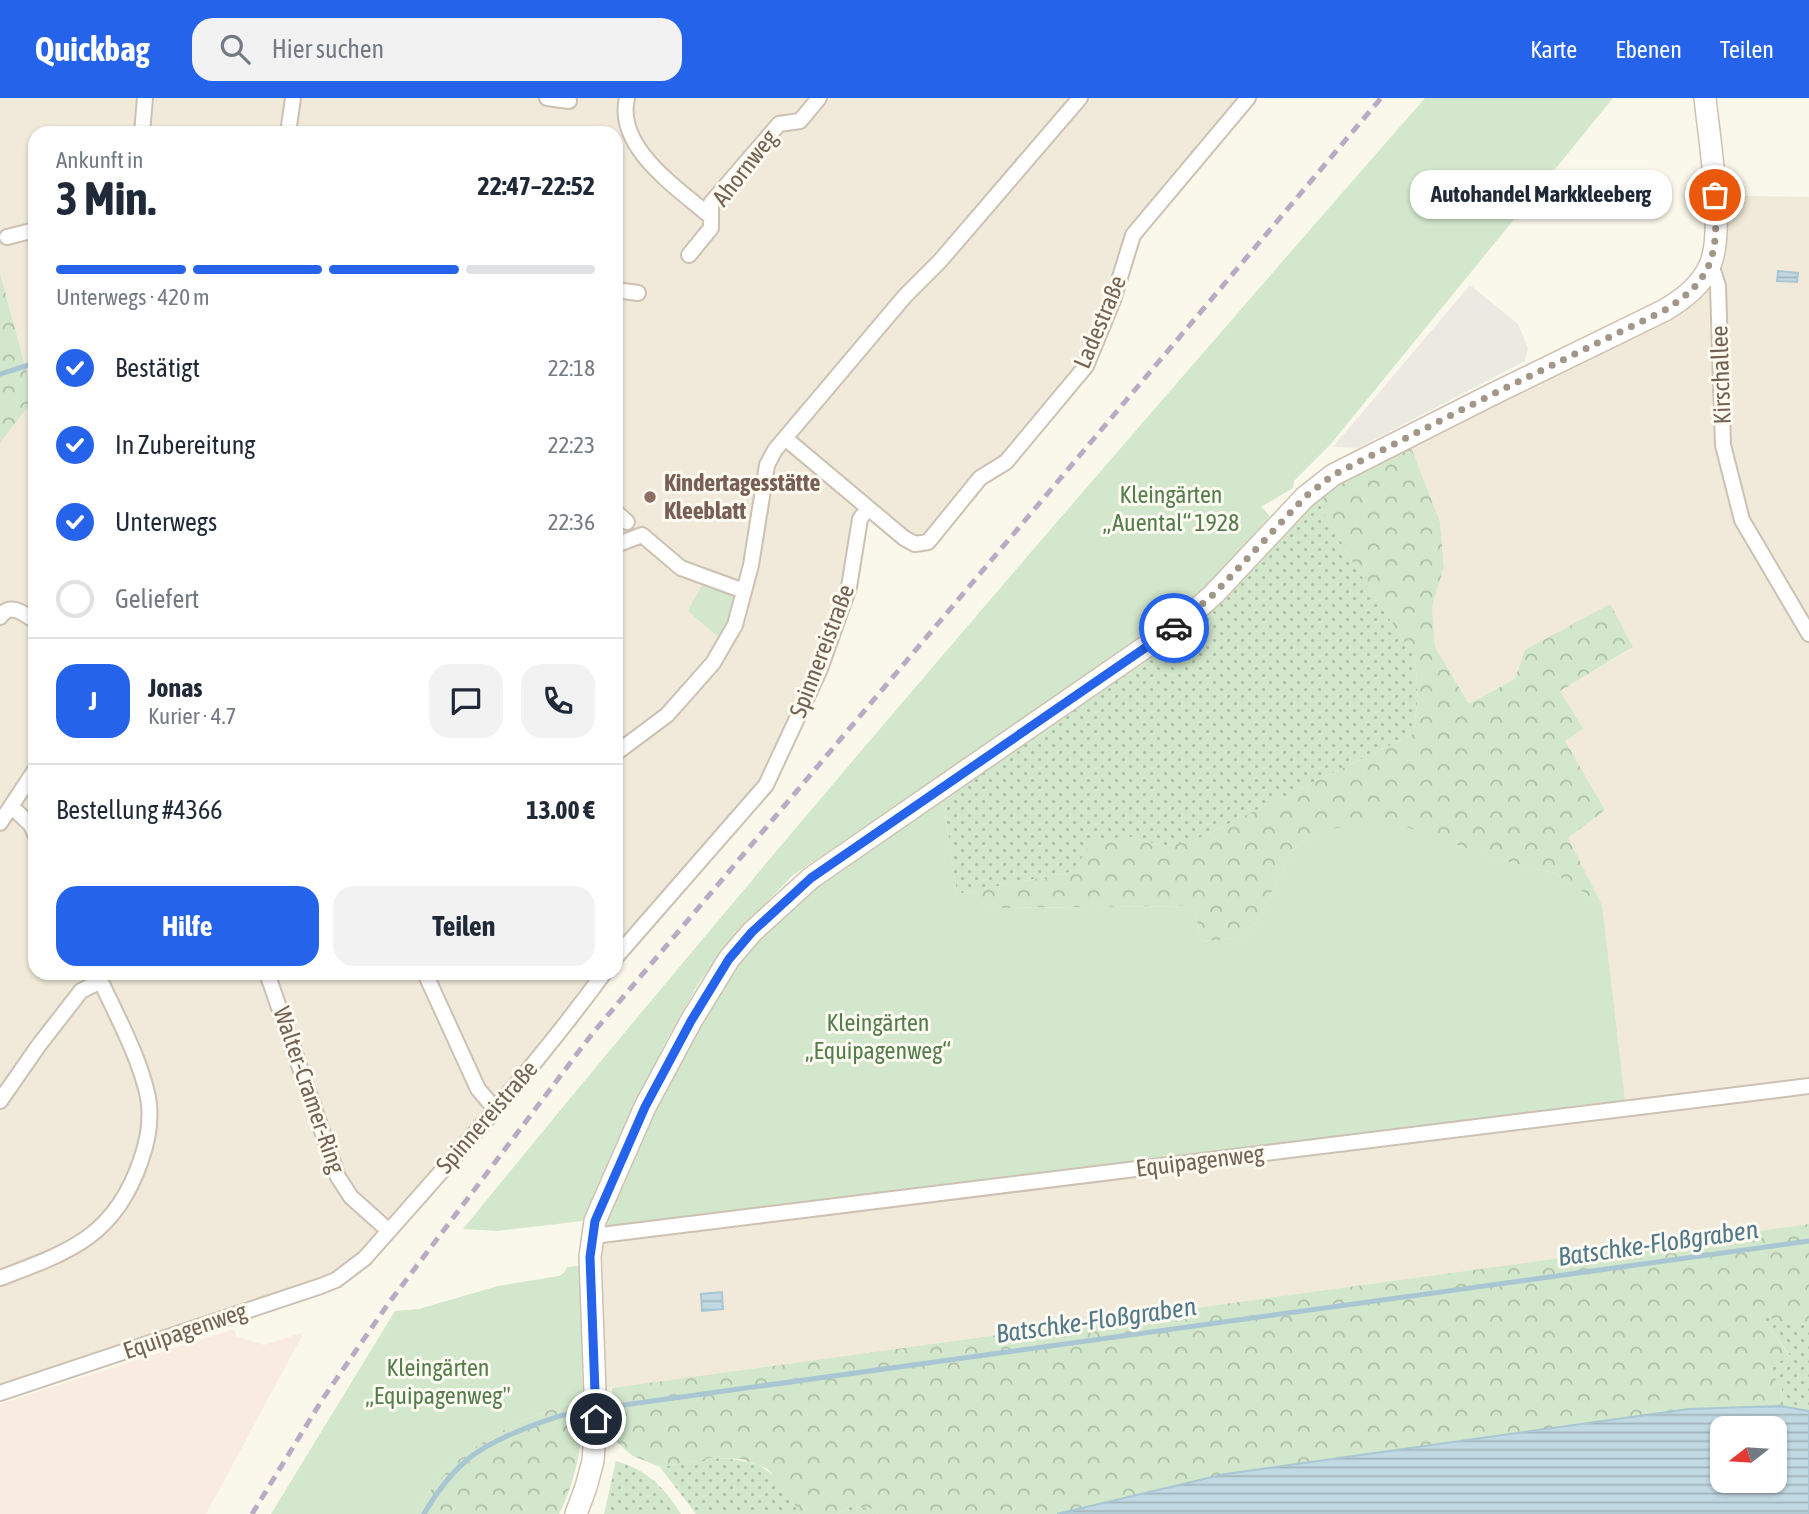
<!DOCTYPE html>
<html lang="de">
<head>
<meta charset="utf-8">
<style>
  :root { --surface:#fff; --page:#f2f2f3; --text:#1f2937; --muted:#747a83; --line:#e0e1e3; --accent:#2563eb }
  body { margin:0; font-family:"Asap Condensed",sans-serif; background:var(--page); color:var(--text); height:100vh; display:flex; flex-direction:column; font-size:26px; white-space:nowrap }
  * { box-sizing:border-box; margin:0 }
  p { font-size:23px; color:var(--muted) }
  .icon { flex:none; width:38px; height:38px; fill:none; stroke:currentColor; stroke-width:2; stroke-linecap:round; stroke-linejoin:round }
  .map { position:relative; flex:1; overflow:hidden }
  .details { position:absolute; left:28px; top:28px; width:595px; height:854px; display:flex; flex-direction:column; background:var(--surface); border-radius:21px; box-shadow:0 2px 5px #0004 }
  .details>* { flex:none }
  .needle { width:46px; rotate:253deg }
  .controls { position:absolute; left:1710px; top:1318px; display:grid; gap:14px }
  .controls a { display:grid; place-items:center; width:77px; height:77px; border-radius:14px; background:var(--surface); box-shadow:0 2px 5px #0004; font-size:35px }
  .pin { position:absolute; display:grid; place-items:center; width:60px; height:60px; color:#fff; margin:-30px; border:4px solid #fff; border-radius:50%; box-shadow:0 2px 7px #0007 }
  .courier { position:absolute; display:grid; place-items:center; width:70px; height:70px; margin:-35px; border:5px solid #2563eb; border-radius:50%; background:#fff; color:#222; box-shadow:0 2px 9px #0007 }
  .bubble { position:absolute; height:49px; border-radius:21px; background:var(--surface); box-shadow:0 2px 5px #0004; font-size:23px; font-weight:700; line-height:49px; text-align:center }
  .headline em { font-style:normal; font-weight:700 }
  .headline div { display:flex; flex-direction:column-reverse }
  .headline { display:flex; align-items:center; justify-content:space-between; height:119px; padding:0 28px }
  h1 { font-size:46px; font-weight:700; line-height:52px }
  .bar { display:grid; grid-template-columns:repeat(4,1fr); gap:10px 7px; align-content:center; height:84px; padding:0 28px }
  .bar i { height:9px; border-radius:5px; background:var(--line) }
  .bar .current { background:var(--accent) }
  .bar p { grid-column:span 4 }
  .line { display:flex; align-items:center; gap:18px; padding:0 28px; border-top:2px solid var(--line) }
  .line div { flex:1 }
  .round { display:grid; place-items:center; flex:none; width:74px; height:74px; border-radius:21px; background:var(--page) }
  ol { padding:0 28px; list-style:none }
  li { display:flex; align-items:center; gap:21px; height:77px }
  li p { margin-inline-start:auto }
  li .icon { padding:7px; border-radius:50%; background:var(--accent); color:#fff; stroke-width:4 }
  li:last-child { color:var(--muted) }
  li i { width:38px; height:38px; border:4px solid var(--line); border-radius:50% }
  .primary-button { display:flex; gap:14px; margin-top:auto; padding:14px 28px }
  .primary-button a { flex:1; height:80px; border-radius:21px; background:var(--accent); color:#fff; font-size:28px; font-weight:700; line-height:80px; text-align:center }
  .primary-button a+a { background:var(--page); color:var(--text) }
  header { display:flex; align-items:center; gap:42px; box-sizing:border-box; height:98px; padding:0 35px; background:var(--accent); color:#fff }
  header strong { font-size:33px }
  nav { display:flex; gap:38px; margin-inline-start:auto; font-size:24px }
  .search { width:490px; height:63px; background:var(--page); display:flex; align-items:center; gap:18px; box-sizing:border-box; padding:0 24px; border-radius:21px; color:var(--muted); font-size:26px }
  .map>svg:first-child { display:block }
</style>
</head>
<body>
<header>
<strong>Quickbag</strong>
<div class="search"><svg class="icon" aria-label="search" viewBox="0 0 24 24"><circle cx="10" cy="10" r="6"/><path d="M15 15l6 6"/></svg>Hier suchen</div>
<nav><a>Karte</a><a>Ebenen</a><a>Teilen</a></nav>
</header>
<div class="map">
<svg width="1809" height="1416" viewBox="0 0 1809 1416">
  <defs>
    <pattern id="grass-dots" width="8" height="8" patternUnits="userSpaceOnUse" patternTransform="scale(1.75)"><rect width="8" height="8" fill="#d2e7cb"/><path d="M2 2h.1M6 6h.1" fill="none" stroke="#afbfa7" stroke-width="1.8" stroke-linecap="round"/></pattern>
    <pattern id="forest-crowns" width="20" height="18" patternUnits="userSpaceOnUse" patternTransform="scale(1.75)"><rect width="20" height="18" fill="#d2e7cb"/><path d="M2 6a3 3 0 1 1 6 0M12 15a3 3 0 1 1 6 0" fill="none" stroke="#afbfa7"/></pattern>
    <pattern id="water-rules" width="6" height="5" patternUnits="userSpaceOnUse" patternTransform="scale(1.75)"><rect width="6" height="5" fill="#c1d9e2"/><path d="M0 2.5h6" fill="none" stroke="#a1b3ba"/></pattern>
  </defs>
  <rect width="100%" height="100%" fill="#faf7eb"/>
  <path fill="#f1eada" d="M 0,0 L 1248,0 L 1134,137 L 1086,268 L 1006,364 L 980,380 L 928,444 L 915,446 L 868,411 L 849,489 L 766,687 L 616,859 L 616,35 L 35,35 L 35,875 L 604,875 L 351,1172 L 0,1295 L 0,345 L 34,301 L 0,175 Z
    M 1715,97 L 1809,99 L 1809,1126 L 624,1289 L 595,1290 L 590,1159 L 602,1137 L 1602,807 L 1567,740 L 1605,712 L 1565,643 L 1560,593 L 1633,550 L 1515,581 L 1469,606 L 1435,549 L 1432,509 L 1444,469 L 1440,424 L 1407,339 L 1697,188 Z"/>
  <path fill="#f9ebe0" d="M 234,1231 L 236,1238 L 264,1247 L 304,1234 L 206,1416 L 0,1416 L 0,1306 Z"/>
  <path fill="#ece9e3" d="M 1470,187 L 1518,226 L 1528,250 L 1525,263 L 1358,350 L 1333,349 Z"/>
  <path fill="url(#grass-dots)" d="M 1312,393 L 1352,463 L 1415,560 L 1418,601 L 1413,636 L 1193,743 L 1162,748 L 1127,738 L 1071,774 L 957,796 L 941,690 L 1186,521 Z
    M 1760,1217 L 1809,1228 L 1809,1313 L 1780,1308 L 1782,1291 L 1768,1269 L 1790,1258 Z
    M 711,1360 C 763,1362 775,1370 800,1416 L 696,1416 L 660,1369 Z
    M 616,1363 C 648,1373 663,1388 681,1416 L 604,1416 Z
    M 851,1409 L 876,1411 L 878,1416 L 836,1416 Z"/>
  <path fill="url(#forest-crowns)" d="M 0,175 L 34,301 L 0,345 Z
    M 1407,339 L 1440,424 L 1444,469 L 1432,509 L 1435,549 L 1469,606 L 1515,581 L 1525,552 L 1610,506 L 1633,549 L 1560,593 L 1583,631 L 1565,643 L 1605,712 L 1568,740 L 1602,807 L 1554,775 L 1504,763 L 1456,747 L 1315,734 L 1292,753 L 1256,825 L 1243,839 L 1201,844 L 1194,808 L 999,810 L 957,796 L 1071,774 L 1094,743 L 1127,738 L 1162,748 L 1193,743 L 1413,636 L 1418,601 L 1415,560 L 1352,463 L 1312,393 Z
    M 1809,1126 L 1809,1228 L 1761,1218 L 1790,1259 L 1768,1269 L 1782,1291 L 1780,1308 L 1689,1311 L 1225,1376 L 1057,1416 L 878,1416 L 876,1411 L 851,1409 L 836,1416 L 800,1416 L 790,1399 L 768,1371 L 741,1361 L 711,1360 L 660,1369 L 633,1358 L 623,1350 L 615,1342 L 609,1321 L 613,1320 L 612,1290 Z
    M 583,1301 C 585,1337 576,1383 559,1416 L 417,1416 C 422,1407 427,1396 434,1388 C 471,1340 527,1318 583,1301 Z"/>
  <path fill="#d2e7cb" d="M 1425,0 L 1613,0 L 1330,347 L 1294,383 L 1293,390 L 1261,409 L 1270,418 L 1206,492 L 1135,547 L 792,778 L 738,834 L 700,883 L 664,947 L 582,1123 L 498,1133 L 463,1131 C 776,747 1099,373 1425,0 Z
    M 706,479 L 744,493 L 725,545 L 688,513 Z
    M 941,690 L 957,795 L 999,810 L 1194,808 L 1201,844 L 1243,839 L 1256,825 L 1292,753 L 1315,734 L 1370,724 L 1398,726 L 1504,763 L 1554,775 L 1602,807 L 1626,1011 L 601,1137 L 600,1108 L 752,834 Z
    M 580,1168 L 583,1301 C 527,1318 471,1340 434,1388 C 427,1396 422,1407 417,1416 L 271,1416 L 395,1213 L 419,1211 L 498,1188 L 559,1178 L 564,1175 L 567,1169 Z"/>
  <path fill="url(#water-rules)" stroke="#a9c6d3" stroke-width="2" fill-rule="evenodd" d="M 1778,173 L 1798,175 L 1797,184 L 1777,183 Z
    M 722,1194 L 723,1211 L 702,1213 L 701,1196 Z
    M 1780,1308 L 1809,1313 L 1809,1416 L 1057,1416 L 1225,1376 L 1689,1311 ZM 1774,1330 L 1774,1382 L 1722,1382 L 1722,1330 Z"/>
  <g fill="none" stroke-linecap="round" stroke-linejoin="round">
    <path stroke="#a9c6d3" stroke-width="5" d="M 0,276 L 35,265
      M 602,1310 L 1809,1143
      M 424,1416 C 436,1395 449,1377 468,1361 C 493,1340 559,1315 592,1311"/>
    <defs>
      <path id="minor" d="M 547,0 L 569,3
        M 627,0 C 615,50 679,91 711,119
        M 142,35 L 145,0
        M 288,35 L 293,0
        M 7,139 L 35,132
        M 689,157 L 711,130 L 711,105 L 779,26 L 800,23 L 819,0
        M 1711,166 L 1718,188 L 1723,347 L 1742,422 L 1809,536
        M 616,192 L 638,195
        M 785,340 L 904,440 L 915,446 L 928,444 L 980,380 L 1006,364 L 1086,268 L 1113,202 L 1133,137 L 1248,0
        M 616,414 L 627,424
        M 616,447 L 642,437 L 681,470 L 744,493
        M 0,519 C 10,504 23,515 35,523
        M 616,655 L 667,617 L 713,565 L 735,527 L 751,467 L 767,367 L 775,352 L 905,198 L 940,163 L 1080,0
        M 11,708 L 31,727 L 35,736
        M 0,725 L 35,672
        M 616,859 L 766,687 L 820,571 L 849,489 L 860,421 L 868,410
        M 267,875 L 338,1079 L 351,1099 L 389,1133
        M 425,875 L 478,991 L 495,1011
        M 0,1003 L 39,947 L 81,893 L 101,883
        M 592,1133 L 601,1137 L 1809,988
        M 0,1180 C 69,1154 115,1139 141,1062 C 148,1042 152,1021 148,999 C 139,957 115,915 97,875
        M 0,1295 L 321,1188 L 336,1182 L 365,1160 C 447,1067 531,975 604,875"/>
      <path id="secondary" d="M 576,1416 L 586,1389 L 593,1363 L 596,1321 L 590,1159 L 595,1123 L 645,1009 L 691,923 L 729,861 L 752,834 L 811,780 L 1186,521 L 1214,496 L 1305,399 L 1333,377 L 1491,297 L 1665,212 C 1683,201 1701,188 1710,167 C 1725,134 1709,39 1705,0"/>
    </defs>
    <use href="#minor" stroke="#ccc1b2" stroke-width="18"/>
    <use href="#secondary" stroke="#cec1b0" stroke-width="24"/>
    <use href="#minor" stroke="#fff" stroke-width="14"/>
    <use href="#secondary" stroke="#fff" stroke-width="21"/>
    <path stroke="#bbaac4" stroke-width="5" stroke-dasharray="10 7" stroke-linecap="butt" d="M 252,1416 L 322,1302 L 388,1206 L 592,936 L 1381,0"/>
  </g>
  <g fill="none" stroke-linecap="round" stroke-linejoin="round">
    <path stroke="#a29687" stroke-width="7" stroke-dasharray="0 12.6" d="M 1174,530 L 1214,496 L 1305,399 L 1333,377 L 1491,297 L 1665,212 C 1715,181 1718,154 1715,97"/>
    <path stroke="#2563eb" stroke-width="9" d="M 596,1321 L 590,1159 L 595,1123 L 645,1009 L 691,923 L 729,861 L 752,834 L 811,780 L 1174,530"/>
  </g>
  <circle fill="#8d6e63" stroke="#fdfaf1" stroke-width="2.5" cx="650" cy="399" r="7"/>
  <g text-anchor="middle" stroke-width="6" stroke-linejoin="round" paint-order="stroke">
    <g font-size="24" fill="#736251" stroke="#fdfaf1">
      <text transform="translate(745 70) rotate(-52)" y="8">Ahornweg</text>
      <text transform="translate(1100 224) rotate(-67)" y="8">Ladestraße</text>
      <text transform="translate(1721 277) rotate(-92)" y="8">Kirschallee</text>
      <text transform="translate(822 553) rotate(-69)" y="8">Spinnereistraße</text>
      <text transform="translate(309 992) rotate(71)" y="8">Walter-Cramer-Ring</text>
      <text transform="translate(487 1019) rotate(-49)" y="8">Spinnereistraße</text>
      <text transform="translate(1200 1063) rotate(-7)" y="8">Equipagenweg</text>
      <text transform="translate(185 1233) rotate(-19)" y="8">Equipagenweg</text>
    </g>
    <g font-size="24" font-weight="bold" fill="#785e54" stroke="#fdfaf1" text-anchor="start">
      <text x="664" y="393">Kindertagesstätte<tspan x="664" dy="28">Kleeblatt</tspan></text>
    </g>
    <g font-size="24" fill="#547c4d" stroke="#fdfaf1">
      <text x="1171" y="405">Kleingärten<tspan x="1171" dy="28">„Auental“ 1928</tspan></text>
      <text x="878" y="933">Kleingärten<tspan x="878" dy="28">„Equipagenweg“</tspan></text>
      <text x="438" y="1278">Kleingärten<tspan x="438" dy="28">„Equipagenweg"</tspan></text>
    </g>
    <g font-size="26" font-style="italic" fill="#50788a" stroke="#fdfaf1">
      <text transform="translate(1658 1145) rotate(-8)" y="9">Batschke‐Floßgraben</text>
      <text transform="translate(1096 1222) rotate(-8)" y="9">Batschke‐Floßgraben</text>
    </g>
  </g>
</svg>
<div class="controls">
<a><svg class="needle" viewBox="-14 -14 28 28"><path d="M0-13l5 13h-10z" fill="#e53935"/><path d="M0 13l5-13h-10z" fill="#747a83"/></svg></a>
</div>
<div class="pin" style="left:1715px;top:97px;background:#ea580c"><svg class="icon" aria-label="bag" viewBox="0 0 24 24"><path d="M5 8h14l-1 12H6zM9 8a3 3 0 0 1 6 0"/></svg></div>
<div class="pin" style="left:596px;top:1321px;background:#1f2937"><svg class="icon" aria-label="home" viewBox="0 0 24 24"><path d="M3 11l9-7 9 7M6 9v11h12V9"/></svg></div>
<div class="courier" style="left:1174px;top:530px"><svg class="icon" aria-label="car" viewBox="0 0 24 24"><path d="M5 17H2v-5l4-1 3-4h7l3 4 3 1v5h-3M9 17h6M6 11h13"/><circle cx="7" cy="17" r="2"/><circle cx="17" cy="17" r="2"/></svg></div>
<div class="bubble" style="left:1410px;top:72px;width:262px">Autohandel Markkleeberg</div>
<section class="details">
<div class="headline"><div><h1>3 Min.</h1><p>Ankunft in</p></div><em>22:47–22:52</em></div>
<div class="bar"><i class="current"></i><i class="current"></i><i class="current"></i><i></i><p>Unterwegs · 420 m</p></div>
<ol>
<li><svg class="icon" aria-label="check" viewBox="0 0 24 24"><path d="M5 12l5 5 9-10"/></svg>Bestätigt<p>22:18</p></li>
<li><svg class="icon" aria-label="check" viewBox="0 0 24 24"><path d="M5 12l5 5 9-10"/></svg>In Zubereitung<p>22:23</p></li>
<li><svg class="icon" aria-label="check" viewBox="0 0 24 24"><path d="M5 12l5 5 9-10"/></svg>Unterwegs<p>22:36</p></li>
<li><i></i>Geliefert</li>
</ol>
<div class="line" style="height:126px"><b class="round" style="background:var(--accent);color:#fff">J</b><div><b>Jonas</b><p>Kurier · 4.7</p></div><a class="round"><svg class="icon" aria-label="chat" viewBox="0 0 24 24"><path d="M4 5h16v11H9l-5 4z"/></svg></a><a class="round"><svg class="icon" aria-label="phone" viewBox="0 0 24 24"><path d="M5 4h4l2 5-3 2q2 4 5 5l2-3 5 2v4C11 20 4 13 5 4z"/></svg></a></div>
<div class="line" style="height:91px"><div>Bestellung #4366</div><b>13.00 €</b></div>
<div class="primary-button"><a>Hilfe</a><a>Teilen</a></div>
</section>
</div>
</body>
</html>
